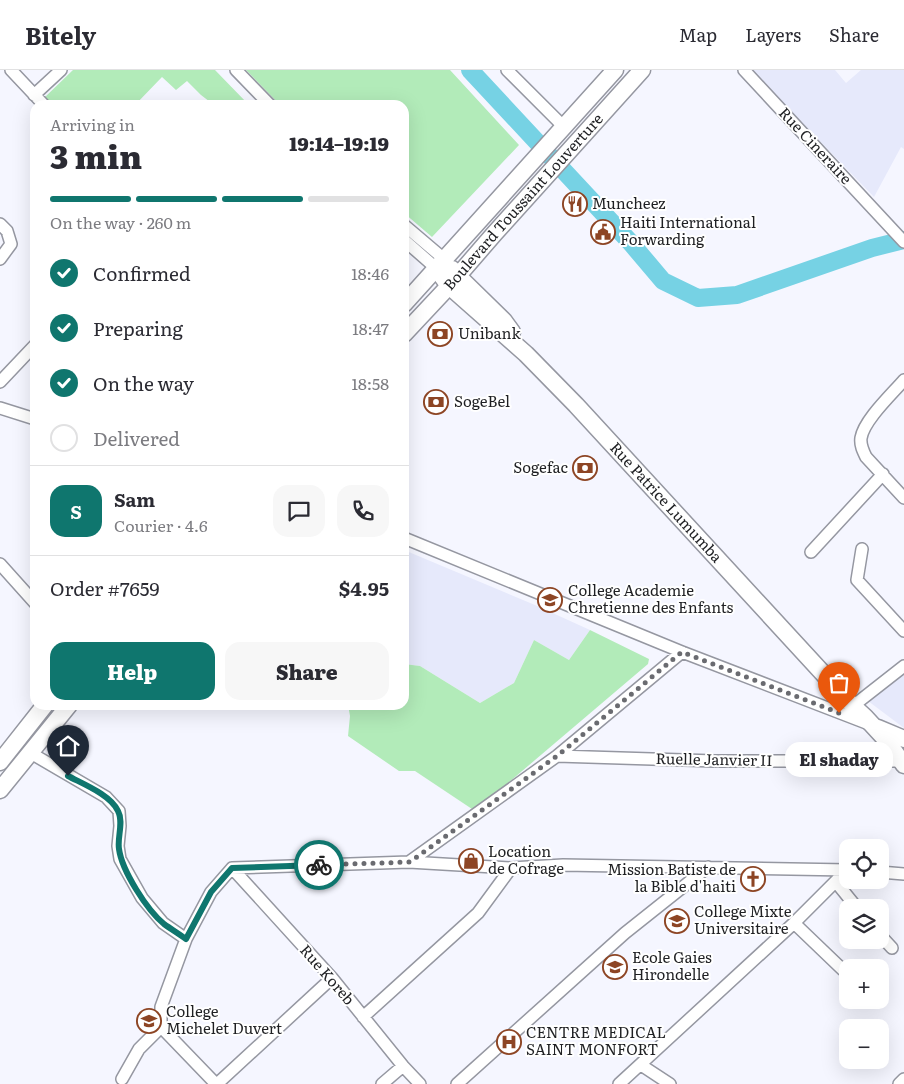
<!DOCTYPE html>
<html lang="en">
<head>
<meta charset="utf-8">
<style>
  :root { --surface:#fff; --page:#f7f7f7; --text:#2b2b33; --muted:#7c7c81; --line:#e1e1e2; --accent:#0f766e }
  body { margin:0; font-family:Literata,serif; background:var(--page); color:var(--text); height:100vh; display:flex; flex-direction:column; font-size:19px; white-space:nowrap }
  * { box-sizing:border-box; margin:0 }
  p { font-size:16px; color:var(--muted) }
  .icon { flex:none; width:28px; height:28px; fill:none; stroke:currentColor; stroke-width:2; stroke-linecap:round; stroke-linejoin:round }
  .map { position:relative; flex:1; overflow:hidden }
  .panel { position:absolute; left:30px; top:30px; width:379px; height:610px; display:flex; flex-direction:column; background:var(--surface); border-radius:15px; box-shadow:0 5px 20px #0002 }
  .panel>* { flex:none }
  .tools { position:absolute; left:839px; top:769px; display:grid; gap:10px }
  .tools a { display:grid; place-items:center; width:50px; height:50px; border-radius:10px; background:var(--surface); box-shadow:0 5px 20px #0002; font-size:25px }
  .pin { position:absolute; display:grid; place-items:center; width:42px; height:42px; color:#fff; margin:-51px -21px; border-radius:50% 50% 50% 0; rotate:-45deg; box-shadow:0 0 5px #0007 }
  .pin .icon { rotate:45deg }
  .courier { position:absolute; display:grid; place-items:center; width:50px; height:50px; margin:-25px; border:4px solid #0f766e; border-radius:50%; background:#fff; color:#222; box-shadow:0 1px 6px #0007 }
  .bubble { position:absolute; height:35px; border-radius:15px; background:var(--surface); box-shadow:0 5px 20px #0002; font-size:16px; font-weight:800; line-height:35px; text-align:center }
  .headline em { font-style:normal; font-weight:800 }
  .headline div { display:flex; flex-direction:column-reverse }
  .headline { display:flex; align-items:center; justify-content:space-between; height:85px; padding:0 20px }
  h1 { font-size:32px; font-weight:800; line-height:38px }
  .bar { display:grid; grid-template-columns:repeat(4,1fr); gap:8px 5px; align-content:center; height:60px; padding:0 20px }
  .bar i { height:6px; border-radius:4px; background:var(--line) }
  .bar .on { background:var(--accent) }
  .bar p { grid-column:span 4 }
  .line { display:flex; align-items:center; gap:12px; padding:0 20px; border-top:1px solid var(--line) }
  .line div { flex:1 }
  .round { display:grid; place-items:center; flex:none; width:52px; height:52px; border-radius:15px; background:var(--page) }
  ol { padding:0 20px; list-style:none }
  li { display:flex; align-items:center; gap:15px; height:55px }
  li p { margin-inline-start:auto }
  li .icon { padding:5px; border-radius:50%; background:var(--accent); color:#fff; stroke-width:4 }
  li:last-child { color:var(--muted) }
  li i { width:28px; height:28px; border:2px solid var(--line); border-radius:50% }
  .action { display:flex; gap:10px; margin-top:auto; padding:10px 20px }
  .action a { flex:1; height:58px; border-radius:15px; background:var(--accent); color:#fff; font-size:20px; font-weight:800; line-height:58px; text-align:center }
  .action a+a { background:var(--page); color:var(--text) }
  header { display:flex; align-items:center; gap:30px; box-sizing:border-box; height:70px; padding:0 25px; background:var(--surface); border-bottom:1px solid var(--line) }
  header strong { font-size:24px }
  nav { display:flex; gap:28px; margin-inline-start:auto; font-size:18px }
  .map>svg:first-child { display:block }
</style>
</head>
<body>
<header>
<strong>Bitely</strong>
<nav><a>Map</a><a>Layers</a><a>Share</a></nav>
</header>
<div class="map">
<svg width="904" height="1014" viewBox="0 0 904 1014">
  <rect width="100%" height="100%" fill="#f5f6ff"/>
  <path fill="#e6e9fb" d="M 751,0 L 835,0 L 846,13 L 861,0 L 904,0 L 904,79 L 901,77 L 874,127 Z
    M 404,480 L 535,535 L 590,560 L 569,590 L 534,570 L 514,613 L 480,633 L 420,596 L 404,594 Z
    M 904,600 L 904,658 L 868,631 Z"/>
  <path fill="#b2ebb9" d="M 73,0 L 215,0 L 248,34 L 214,35 L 201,25 L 187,11 L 176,20 L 162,7 L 135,35 L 51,35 L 44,28 Z
    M 246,0 L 450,0 L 519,75 L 432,167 L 404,143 L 404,35 L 280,35 Z
    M 590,560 L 649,589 L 648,594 L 475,741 L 415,701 L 399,701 L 348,666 L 350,646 L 348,635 L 404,635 L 404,594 L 420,596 L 480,633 L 514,613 L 534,570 L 569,590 Z"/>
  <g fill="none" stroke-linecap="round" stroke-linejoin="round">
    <path stroke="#76d2e4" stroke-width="18" d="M 470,0 L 630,172 L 663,211 L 698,228 L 737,225 L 872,178 L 904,170"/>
    <defs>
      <path id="street" d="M 11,0 L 44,35
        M 236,0 L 270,35
        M 507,0 L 564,57
        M 744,0 L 904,172
        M 34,25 L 61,0
        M 0,154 L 7,161 L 11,174 L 0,189
        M 404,155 L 444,189
        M 404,170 L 436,198
        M 904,310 C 892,324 864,350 861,368 C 860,375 863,381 866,387 L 904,428
        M 0,312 L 35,275
        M 0,338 L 35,349
        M 404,468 L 682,582 L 869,654
        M 862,479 L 857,510 L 904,561
        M 811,482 L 883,404
        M 0,494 L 35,533
        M 853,636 L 904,596
        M 29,682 L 106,727 L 119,741 L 120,756 L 118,776 L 120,789 L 142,828 L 163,853 L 186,869
        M 557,686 L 715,691 L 901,691
        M 409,792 L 557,686 L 682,582
        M 232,798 L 409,792 L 511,798 L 563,795 L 848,800
        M 232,798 L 332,908 L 403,996 L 420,1014
        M 880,802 L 904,804
        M 836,812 L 857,838
        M 794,853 L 843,900
        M 880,865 L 892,878
        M 363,947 L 478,843 L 511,798
        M 641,995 L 670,1014
        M 122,1009 L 139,979 L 161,957
        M 216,1014 L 161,957 L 161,937 L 186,869 L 211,822 L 232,798
        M 217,1014 L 332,908
        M 382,1014 L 403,996
        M 457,1014 L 625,863 L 708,797
        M 619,1014 L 794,853 L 847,800
        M 899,1014 L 904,1009"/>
      <g id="secondary">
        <path id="s1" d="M 436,198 L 449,216 L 526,284 L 576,335 L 853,636 L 865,647 L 888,672 L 904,695"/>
        <path d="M 452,199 L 458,206 L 504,251 L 512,262"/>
        <path d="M 404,234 L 615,0"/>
        <path id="s2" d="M 404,264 L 449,216 L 494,164 L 642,0"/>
        <path d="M 878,658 L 904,669"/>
        <path d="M 0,692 L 45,635"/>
        <path d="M 0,720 L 69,635"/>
      </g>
    </defs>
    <use href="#street" stroke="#9597a1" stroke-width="14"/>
    <use href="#secondary" stroke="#9597a1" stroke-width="19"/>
    <use href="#street" stroke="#fff" stroke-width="11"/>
    <use href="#secondary" stroke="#fff" stroke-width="16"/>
  </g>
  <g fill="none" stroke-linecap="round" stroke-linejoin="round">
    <path stroke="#6a6b70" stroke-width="5" stroke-dasharray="0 9" d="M 319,795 L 410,792 L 557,686 L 682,582 L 839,643"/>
    <path stroke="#0f766e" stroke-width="6" d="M 68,706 C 83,714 111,725 118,741 C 124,752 117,767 119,779 C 122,801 147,840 164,854 C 171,859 179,864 186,869 L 211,822 L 232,798 L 319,795"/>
  </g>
  <defs>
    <symbol id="restaurant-ring" viewBox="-11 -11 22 22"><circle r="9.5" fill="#fff" stroke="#8d4524" stroke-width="1.5"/><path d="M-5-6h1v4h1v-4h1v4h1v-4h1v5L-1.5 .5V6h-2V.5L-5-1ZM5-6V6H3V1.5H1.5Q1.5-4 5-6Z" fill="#8d4524"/></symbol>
    <symbol id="civic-ring" viewBox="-11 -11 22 22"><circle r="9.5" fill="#fff" stroke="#8d4524" stroke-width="1.5"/><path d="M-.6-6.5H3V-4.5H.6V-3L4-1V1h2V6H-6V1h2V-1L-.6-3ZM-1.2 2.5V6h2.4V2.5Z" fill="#8d4524"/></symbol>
    <symbol id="bank-ring" viewBox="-11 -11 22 22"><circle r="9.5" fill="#fff" stroke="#8d4524" stroke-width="1.5"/><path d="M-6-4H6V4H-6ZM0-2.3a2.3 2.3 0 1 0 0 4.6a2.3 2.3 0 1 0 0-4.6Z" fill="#8d4524"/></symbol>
    <symbol id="school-ring" viewBox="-11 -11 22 22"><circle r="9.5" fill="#fff" stroke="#8d4524" stroke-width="1.5"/><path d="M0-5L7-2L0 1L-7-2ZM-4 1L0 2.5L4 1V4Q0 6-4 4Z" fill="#8d4524"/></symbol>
    <symbol id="shop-ring" viewBox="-11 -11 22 22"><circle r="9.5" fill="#fff" stroke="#8d4524" stroke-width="1.5"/><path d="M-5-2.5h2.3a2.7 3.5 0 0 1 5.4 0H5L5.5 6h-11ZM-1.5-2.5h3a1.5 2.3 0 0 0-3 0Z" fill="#8d4524"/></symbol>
    <symbol id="church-ring" viewBox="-11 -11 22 22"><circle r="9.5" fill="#fff" stroke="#8d4524" stroke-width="1.5"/><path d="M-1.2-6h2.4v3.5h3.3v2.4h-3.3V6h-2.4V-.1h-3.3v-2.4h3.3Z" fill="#8d4524"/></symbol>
    <symbol id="hospital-ring" viewBox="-11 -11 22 22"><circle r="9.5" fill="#fff" stroke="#8d4524" stroke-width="1.5"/><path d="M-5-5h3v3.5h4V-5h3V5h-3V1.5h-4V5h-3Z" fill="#8d4524"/></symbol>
  </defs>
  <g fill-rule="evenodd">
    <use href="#restaurant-ring" x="561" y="120" width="28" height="28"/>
    <use href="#civic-ring" x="589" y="148" width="28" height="28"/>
    <use href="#bank-ring" x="426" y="250" width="28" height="28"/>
    <use href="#bank-ring" x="422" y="318" width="28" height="28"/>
    <use href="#bank-ring" x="571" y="384" width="28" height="28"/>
    <use href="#school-ring" x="536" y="516" width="28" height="28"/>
    <use href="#shop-ring" x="457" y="777" width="28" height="28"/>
    <use href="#church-ring" x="739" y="795" width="28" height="28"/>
    <use href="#school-ring" x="663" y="837" width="28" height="28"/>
    <use href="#school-ring" x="601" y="883" width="28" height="28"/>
    <use href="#school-ring" x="135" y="937" width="28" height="28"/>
    <use href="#hospital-ring" x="495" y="958" width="28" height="28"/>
  </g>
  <g text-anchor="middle" stroke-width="4" stroke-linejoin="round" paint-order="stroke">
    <g font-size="15" fill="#1f2023" stroke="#fff">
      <text transform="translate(815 76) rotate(47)" y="5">Rue Cineraire</text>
      <text dy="5" stroke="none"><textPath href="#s2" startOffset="178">Boulevard Toussaint Louverture</textPath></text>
      <text dy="5" stroke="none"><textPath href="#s1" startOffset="329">Rue Patrice Lumumba</textPath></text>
      <text transform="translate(714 690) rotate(1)" y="5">Ruelle Janvier II</text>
      <text transform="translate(327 905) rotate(49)" y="5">Rue Koreb</text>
    </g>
    <g font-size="15" fill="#1f2023" stroke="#fff" text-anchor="start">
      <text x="592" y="139">Muncheez</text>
      <text x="620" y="158">Haiti International<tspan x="620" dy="17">Forwarding</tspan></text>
      <text x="458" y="269">Unibank</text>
      <text x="454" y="337">SogeBel</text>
      <text x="568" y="403" text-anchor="end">Sogefac</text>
      <text x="568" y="526">College Academie<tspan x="568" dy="17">Chretienne des Enfants</tspan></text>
      <text x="488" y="787">Location<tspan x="488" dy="17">de Cofrage</tspan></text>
      <text x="736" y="805" text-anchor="end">Mission Batiste de<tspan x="736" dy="17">la Bible d'haiti</tspan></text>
      <text x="694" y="847">College Mixte<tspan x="694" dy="17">Universitaire</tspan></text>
      <text x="632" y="893">Ecole Gaies<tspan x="632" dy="17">Hirondelle</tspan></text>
      <text x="166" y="947">College<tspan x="166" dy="17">Michelet Duvert</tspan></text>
      <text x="526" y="968">CENTRE MEDICAL<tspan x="526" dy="17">SAINT MONFORT</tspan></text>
    </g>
  </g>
</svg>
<div class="tools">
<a><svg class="icon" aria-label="locate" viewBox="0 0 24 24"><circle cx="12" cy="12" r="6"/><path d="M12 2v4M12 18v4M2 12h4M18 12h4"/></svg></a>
<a><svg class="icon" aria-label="layers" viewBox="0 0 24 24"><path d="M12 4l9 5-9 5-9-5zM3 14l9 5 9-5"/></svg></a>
<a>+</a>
<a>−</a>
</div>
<div class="pin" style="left:839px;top:643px;background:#ea580c"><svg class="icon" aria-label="bag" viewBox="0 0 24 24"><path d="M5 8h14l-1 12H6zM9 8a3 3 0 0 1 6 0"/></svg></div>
<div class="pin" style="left:68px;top:706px;background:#1f2937"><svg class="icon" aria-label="home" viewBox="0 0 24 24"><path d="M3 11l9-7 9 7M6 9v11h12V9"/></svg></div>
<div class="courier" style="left:319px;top:795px"><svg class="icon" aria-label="bike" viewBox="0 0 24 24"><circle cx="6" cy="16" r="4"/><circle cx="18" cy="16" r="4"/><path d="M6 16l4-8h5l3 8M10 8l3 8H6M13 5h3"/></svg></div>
<div class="bubble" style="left:785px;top:672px;width:108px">El shaday</div>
<section class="panel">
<div class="headline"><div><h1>3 min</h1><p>Arriving in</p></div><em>19:14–19:19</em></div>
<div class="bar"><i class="on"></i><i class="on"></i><i class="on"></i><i></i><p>On the way · 260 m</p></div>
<ol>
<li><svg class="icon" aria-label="check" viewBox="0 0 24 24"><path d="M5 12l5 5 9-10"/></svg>Confirmed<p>18:46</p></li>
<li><svg class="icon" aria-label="check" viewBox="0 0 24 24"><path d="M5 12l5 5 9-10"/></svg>Preparing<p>18:47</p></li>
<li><svg class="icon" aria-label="check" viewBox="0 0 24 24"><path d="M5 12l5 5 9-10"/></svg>On the way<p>18:58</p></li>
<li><i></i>Delivered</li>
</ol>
<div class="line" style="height:90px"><b class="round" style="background:var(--accent);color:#fff">S</b><div><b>Sam</b><p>Courier · 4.6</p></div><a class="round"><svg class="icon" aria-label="chat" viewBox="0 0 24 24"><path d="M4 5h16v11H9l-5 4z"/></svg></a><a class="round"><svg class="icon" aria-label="phone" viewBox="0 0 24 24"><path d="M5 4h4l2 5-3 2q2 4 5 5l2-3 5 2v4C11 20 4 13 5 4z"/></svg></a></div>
<div class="line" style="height:65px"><div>Order #7659</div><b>$4.95</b></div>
<div class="action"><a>Help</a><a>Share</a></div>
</section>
</div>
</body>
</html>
